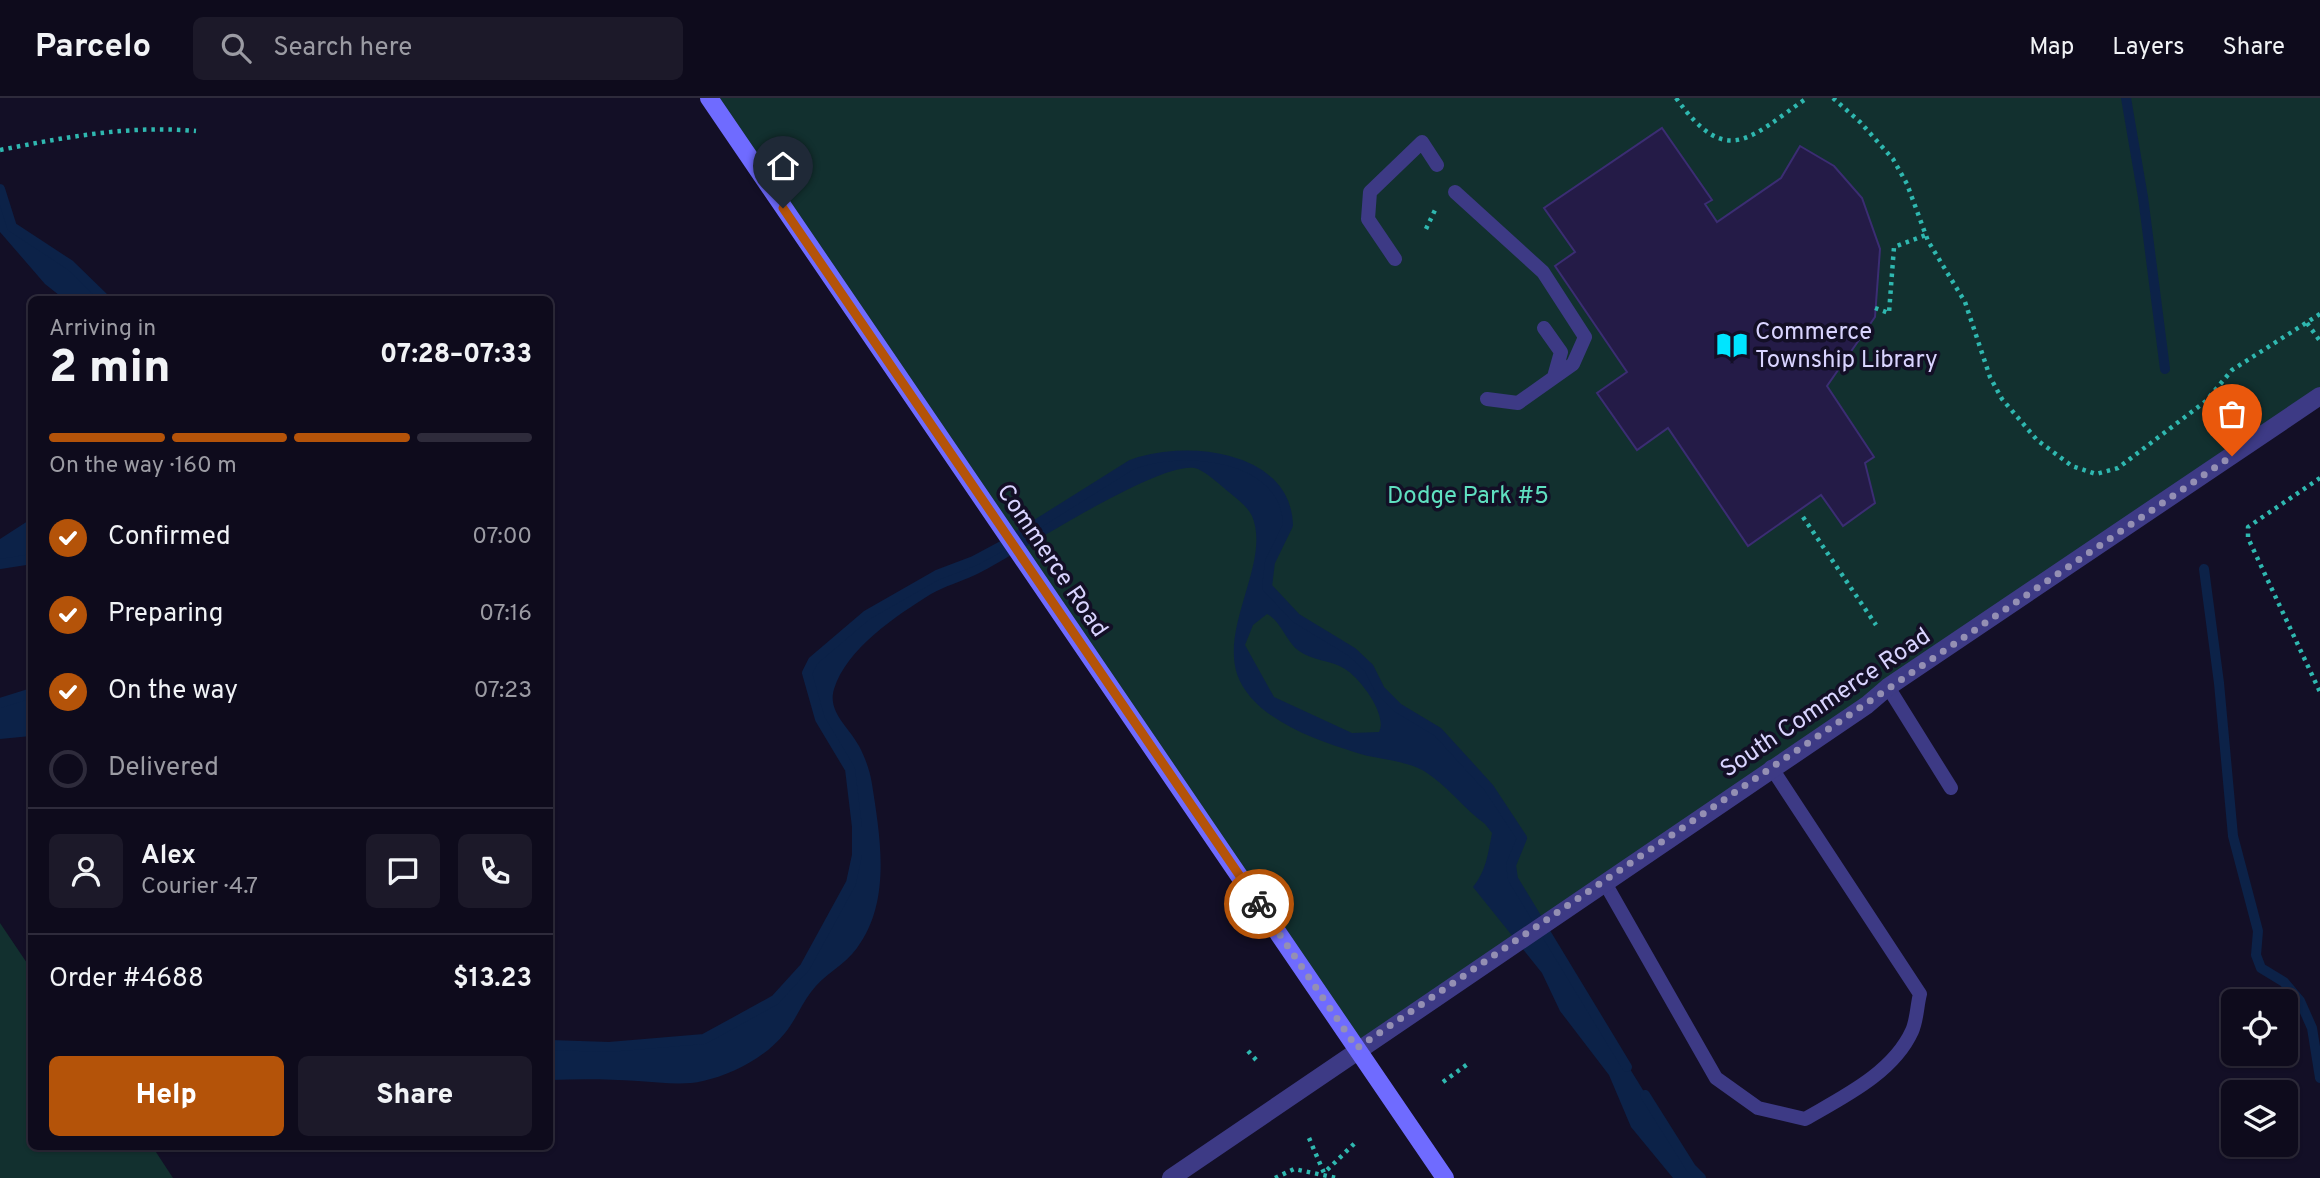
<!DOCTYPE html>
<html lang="en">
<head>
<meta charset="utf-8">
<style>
  :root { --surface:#0e0b1c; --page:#1c1929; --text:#f1f3f6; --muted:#9b9ba3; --line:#2e2b3b; --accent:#b45309 }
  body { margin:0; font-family:Overpass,sans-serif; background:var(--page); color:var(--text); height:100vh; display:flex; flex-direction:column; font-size:26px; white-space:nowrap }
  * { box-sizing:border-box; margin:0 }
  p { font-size:23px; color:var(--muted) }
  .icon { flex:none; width:38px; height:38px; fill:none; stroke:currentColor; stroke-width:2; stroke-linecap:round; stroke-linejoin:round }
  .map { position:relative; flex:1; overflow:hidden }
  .panel { position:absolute; left:28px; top:198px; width:525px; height:854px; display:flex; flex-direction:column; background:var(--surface); border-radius:10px; box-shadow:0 2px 5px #0004,0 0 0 2px var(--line) }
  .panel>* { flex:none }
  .buttons { position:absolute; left:2221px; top:891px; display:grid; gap:14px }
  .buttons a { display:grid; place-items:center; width:77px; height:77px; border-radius:10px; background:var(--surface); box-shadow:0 2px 5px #0004,0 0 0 2px var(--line); font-size:35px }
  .pin { position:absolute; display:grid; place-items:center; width:60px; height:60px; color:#fff; margin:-72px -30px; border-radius:50% 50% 50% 0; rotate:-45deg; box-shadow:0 0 7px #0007 }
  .pin .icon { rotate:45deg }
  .courier { position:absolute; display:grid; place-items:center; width:70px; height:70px; margin:-35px; border:5px solid #b45309; border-radius:50%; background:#fff; color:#222; box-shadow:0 2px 9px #0007 }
  .headline em { font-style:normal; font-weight:800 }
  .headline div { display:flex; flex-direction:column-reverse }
  .headline { display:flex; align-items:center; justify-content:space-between; height:119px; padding:0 21px }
  h1 { font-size:46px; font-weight:800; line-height:52px }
  .bar { display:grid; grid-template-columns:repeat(4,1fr); gap:10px 7px; align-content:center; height:84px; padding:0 21px }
  .bar i { height:9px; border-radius:5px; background:var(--line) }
  .bar .selected { background:var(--accent) }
  .bar p { grid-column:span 4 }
  .line { display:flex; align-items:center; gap:18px; padding:0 21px; border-top:2px solid var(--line) }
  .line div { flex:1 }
  .round { display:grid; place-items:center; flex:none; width:74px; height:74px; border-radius:10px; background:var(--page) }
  ol { padding:0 21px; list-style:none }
  li { display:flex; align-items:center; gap:21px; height:77px }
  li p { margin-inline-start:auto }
  li .icon { padding:7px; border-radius:50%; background:var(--accent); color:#fff; stroke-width:4 }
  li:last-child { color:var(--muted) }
  li i { width:38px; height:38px; border:4px solid var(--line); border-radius:50% }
  .action { display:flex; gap:14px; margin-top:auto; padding:14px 21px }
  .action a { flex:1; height:80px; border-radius:10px; background:var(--accent); color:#fff; font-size:28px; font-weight:800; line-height:80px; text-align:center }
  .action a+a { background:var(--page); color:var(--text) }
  header { display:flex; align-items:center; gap:42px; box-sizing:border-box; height:98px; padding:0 35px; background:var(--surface); border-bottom:2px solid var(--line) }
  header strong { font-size:33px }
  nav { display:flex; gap:38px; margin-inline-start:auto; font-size:24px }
  .search { width:490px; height:63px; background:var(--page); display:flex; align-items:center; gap:18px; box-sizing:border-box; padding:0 24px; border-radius:10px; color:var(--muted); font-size:26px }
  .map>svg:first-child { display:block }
</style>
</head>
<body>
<header>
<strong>Parcelo</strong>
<div class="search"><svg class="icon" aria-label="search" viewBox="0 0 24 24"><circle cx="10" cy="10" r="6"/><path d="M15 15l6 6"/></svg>Search here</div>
<nav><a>Map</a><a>Layers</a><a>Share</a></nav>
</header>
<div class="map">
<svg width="2320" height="1080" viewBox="0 0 2320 1080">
  <rect width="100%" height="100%" fill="#130f26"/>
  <path fill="#12302f" d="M 718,0 L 2320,0 L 2320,291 L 1358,943 Z
    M 0,825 L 31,871 L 32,1048 L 152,1048 L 173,1080 L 0,1080 Z"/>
  <path fill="#0c2248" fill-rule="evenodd" d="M 0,91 L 12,129 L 70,167 L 105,201 L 64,201 L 45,186 L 0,134 Z
    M 1192,355 C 1232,364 1286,376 1288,427 L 1270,464 L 1267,489 L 1296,520 L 1352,554 L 1369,570 L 1380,592 L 1398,610 L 1438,634 L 1489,690 L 1522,740 L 1511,767 L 1513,781 L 1691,1070 L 1701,1080 L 1673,1080 L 1631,1029 L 1609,977 L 1560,913 L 1542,875 L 1473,789 C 1486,773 1488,756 1492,735 L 1485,726 C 1463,710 1447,687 1424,673 C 1402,661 1377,662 1354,654 C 1315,642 1252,620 1237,576 C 1221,526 1271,463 1252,418 C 1247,408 1238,402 1230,395 C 1220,387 1209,376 1198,371 C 1165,357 1014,459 975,477 C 960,484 945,488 931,496 C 896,518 847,550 834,591 C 827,614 849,629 859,648 C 865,659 870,673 872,686 C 880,738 892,803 857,850 C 845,867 823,877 811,894 C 801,907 795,923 785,935 C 766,959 732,977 703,983 C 682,988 659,984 638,983 C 608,981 579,981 550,982 L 550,947 L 609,949 L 704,941 L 776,902 L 805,869 L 851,785 L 857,757 L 857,729 L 850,671 L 820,621 L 807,575 L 813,563 L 867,517 L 937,477 L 974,463 L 1002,448 L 1131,367 L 1151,359 ZM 1267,516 C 1281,523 1286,544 1299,553 C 1313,563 1331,562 1345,571 C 1360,580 1388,617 1379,634 L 1352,635 L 1274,599 L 1245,547 L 1253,527 Z
    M 31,421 L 31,461 L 0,466 L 0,441 Z
    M 31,595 L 31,638 L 0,641 L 0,605 Z"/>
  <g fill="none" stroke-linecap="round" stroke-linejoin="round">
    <path stroke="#0c2248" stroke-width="10" d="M 2126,0 L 2143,99 L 2165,271
      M 0,91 L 12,129 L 70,167 L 105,201
      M 0,466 L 32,461
      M 2204,471 L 2219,585 L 2233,738 L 2258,833 L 2256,857 L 2261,870 L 2284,884 L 2300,903 L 2312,930 L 2320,980
      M 0,605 L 32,595
      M 550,947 L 609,949 L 704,941 L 775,902 L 805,869 L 851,785 L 857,757 L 857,729 L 850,671 L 820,621 L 807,575 L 813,563 L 867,517 L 937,477 L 974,463 L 1002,448 L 1131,367 C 1181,347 1286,355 1288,427 L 1270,464 L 1267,489 L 1296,520 L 1352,554 L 1369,570 L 1380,592 L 1398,610 L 1438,634 L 1489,690 L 1522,740 L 1511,767 L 1513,781 L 1627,969
      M 1645,997 L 1691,1070 L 1701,1080"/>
  </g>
  <path fill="#241b47" stroke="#3b2d73" stroke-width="2" d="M 1662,30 L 1712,102 L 1705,106 L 1717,124 L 1781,80 L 1800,48 L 1834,68 L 1862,100 L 1880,151 L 1875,219 L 1827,288 L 1874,359 L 1865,365 L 1875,405 L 1843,428 L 1821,397 L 1748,448 L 1668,330 L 1637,352 L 1597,295 L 1627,274 L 1555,168 L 1575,154 L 1544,110 Z"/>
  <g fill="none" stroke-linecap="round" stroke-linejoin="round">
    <path stroke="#2fb8b0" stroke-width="4.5" stroke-dasharray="3.5 5" stroke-linecap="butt" d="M 1676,0 C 1727,71 1749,40 1807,0
      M 1833,0 L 1860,24 L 1893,61 L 1907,86 L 1928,143 L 1965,204 L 1990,279 L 2002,301 L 2037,342 L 2072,368 L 2096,376 L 2118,370 L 2206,303 L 2232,272 L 2320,216
      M 0,52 C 66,39 129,27 196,33
      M 1426,131 L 1436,110
      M 1875,210 L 1889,215 L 1894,149 L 1926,137
      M 2307,225 L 2320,243
      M 2320,380 L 2248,429 L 2248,440 L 2320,594
      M 1803,419 L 1876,527
      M 1248,953 L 1258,964
      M 1443,984 L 1469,965
      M 1309,1040 L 1324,1075 L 1357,1043
      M 1275,1080 L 1294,1071 L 1337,1080"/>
    <path stroke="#3d3a85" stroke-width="14" d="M 1455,94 L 1543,174 L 1585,239 L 1573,266 L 1518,305 L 1487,301
      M 1395,161 L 1368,121 L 1370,94 L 1422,44 L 1437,67
      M 1544,230 L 1561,254 L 1554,279
      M 1888,589 L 1951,690
      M 1605,785 L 1716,980 L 1758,1010 L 1805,1021 C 1843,999 1893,975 1912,933 C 1917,922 1917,907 1920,896 L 1771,669"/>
    <path stroke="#3d3a85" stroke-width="18" d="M 1171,1080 L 1867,607 L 1888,589 L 2320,298"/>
    <path stroke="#6f6bff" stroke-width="18" d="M 709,0 L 1445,1080"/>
  </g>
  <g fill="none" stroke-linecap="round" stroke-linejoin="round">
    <path stroke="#948fb3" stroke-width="7" stroke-dasharray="0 12.6" d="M 1259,806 L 1357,950 L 2232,358"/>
    <path stroke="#b45309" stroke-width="9" d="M 783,110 L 1259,806"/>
  </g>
  <defs>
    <symbol id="library-bare" viewBox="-9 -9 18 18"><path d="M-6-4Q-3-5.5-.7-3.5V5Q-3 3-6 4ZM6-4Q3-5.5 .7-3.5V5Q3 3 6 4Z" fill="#00e5ff" stroke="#130f26" stroke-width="2.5" paint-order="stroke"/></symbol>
  </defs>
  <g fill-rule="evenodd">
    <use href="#library-bare" x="1710" y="225" width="44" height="44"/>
  </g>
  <g text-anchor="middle" stroke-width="7" stroke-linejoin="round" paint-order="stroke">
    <g font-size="24" fill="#d9d4ff" stroke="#130f26" text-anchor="start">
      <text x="1755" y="241">Commerce<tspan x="1755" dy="28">Township Library</tspan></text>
    </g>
    <g font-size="24" fill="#5fe0c0" stroke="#130f26">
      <text x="1468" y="405">Dodge Park #5</text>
    </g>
    <g font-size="24" fill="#d9d4ff" stroke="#130f26">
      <text transform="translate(1053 462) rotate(56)" y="8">Commerce Road</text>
      <text transform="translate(1825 604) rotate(-34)" y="8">South Commerce Road</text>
    </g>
  </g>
</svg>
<div class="buttons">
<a><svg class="icon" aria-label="locate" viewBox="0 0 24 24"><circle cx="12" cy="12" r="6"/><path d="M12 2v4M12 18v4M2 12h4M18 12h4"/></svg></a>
<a><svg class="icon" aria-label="layers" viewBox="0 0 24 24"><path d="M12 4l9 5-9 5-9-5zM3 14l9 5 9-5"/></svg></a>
</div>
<div class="pin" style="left:2232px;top:358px;background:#ea580c"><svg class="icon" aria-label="bag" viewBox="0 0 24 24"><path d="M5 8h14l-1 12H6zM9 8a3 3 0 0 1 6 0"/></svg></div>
<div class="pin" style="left:783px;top:110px;background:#1f2937"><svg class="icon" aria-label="home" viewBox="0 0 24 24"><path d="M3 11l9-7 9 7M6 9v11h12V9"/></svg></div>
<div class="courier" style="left:1259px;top:806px"><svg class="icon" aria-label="bike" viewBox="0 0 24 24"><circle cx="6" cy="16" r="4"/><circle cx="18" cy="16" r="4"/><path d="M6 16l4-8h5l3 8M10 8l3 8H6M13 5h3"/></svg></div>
<section class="panel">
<div class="headline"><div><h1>2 min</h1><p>Arriving in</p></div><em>07:28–07:33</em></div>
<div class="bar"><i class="selected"></i><i class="selected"></i><i class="selected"></i><i></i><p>On the way · 160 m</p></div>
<ol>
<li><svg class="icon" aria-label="check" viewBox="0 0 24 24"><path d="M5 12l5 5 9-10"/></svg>Confirmed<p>07:00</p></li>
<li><svg class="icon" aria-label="check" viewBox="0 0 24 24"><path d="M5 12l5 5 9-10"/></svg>Preparing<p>07:16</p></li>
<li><svg class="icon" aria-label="check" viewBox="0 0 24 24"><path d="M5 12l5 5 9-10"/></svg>On the way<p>07:23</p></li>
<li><i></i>Delivered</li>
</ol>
<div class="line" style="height:126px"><a class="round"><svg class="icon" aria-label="person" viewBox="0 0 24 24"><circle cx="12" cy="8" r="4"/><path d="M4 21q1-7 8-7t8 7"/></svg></a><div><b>Alex</b><p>Courier · 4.7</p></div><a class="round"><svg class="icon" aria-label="chat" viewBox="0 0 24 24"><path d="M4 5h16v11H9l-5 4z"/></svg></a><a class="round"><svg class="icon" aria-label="phone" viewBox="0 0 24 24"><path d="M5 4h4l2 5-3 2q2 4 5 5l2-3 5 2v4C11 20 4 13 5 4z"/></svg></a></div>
<div class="line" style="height:91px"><div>Order #4688</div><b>$13.23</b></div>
<div class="action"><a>Help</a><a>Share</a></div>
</section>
</div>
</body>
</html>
